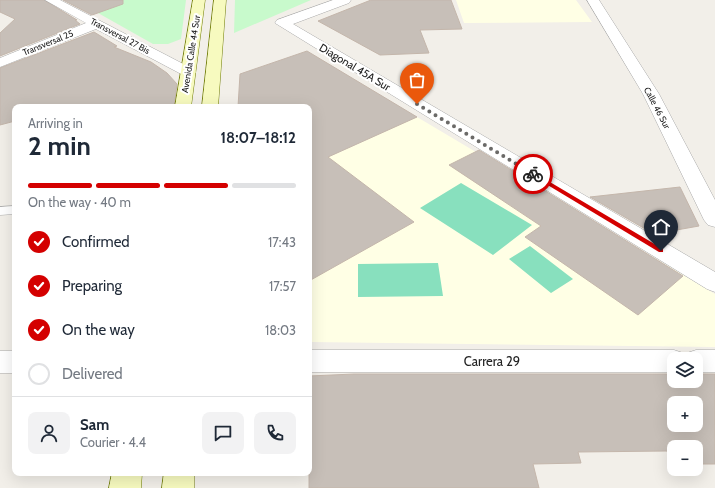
<!DOCTYPE html>
<html lang="en">
<head>
<meta charset="utf-8">
<style>
  :root { --surface:#fff; --page:#f2f2f3; --text:#1f2937; --muted:#747a83; --line:#e0e1e3; --accent:#d40000 }
  body { margin:0; font-family:Cabin,sans-serif; background:var(--page); color:var(--text); height:100vh; display:flex; flex-direction:column; font-size:15px; white-space:nowrap }
  * { box-sizing:border-box; margin:0 }
  p { font-size:13px; color:var(--muted) }
  .icon { flex:none; width:22px; height:22px; fill:none; stroke:currentColor; stroke-width:2; stroke-linecap:round; stroke-linejoin:round }
  .map { position:relative; flex:1; overflow:hidden }
  .sheet { position:absolute; left:12px; top:104px; width:300px; height:372px; display:flex; flex-direction:column; background:var(--surface); border-radius:8px; box-shadow:0 4px 16px #0002 }
  .sheet>* { flex:none }
  .fabs { position:absolute; left:667px; top:352px; display:grid; gap:8px }
  .fabs a { display:grid; place-items:center; width:36px; height:36px; border-radius:8px; background:var(--surface); box-shadow:0 4px 16px #0002; font-size:20px }
  .pin { position:absolute; display:grid; place-items:center; width:34px; height:34px; color:#fff; margin:-41px -17px; border-radius:50% 50% 50% 0; rotate:-45deg; box-shadow:0 0 4px #0007 }
  .pin .icon { rotate:45deg }
  .courier { position:absolute; display:grid; place-items:center; width:40px; height:40px; margin:-20px; border:3px solid #d40000; border-radius:50%; background:#fff; color:#222; box-shadow:0 1px 5px #0007 }
  .summary em { font-style:normal; font-weight:700 }
  .summary div { display:flex; flex-direction:column-reverse }
  .summary { display:flex; align-items:center; justify-content:space-between; height:68px; padding:0 16px }
  h1 { font-size:26px; font-weight:700; line-height:30px }
  .bar { display:grid; grid-template-columns:repeat(4,1fr); gap:6px 4px; align-content:center; height:48px; padding:0 16px }
  .bar i { height:5px; border-radius:3px; background:var(--line) }
  .bar .current { background:var(--accent) }
  .bar p { grid-column:span 4 }
  .line { display:flex; align-items:center; gap:10px; padding:0 16px; border-top:1px solid var(--line) }
  .line div { flex:1 }
  .round { display:grid; place-items:center; flex:none; width:42px; height:42px; border-radius:8px; background:var(--page) }
  ol { padding:0 16px; list-style:none }
  li { display:flex; align-items:center; gap:12px; height:44px }
  li p { margin-inline-start:auto }
  li .icon { padding:4px; border-radius:50%; background:var(--accent); color:#fff; stroke-width:4 }
  li:last-child { color:var(--muted) }
  li i { width:22px; height:22px; border:2px solid var(--line); border-radius:50% }
  .map>svg:first-child { display:block }
</style>
</head>
<body>
<div class="map">
<svg width="715" height="488" viewBox="0 0 715 488">
  <rect width="100%" height="100%" fill="#f2efe9"/>
  <path fill="#ffffe5" d="M 456,0 L 576,0 L 592,22 L 464,23 Z
    M 417,117 L 715,294 L 715,347 L 309,342 L 309,166 Z"/>
  <path fill="#c8facc" d="M 75,0 L 186,0 L 181,39 L 168,44 L 153,44 Z
    M 235,0 L 311,0 L 234,33 Z"/>
  <path fill="#88e0be" d="M 461,183 L 532,225 L 493,255 L 420,208 Z
    M 530,246 L 573,279 L 551,293 L 509,259 Z
    M 438,263 L 443,296 L 358,297 L 358,264 Z"/>
  <path fill="#c7bfb8" stroke="#c4b6ab" fill-rule="evenodd" d="M 0,0 L 44,0 L 77,20 L 75,20 L 80,24 L 0,56 L 0,33 L 15,19 L 0,12 Z
    M 63,0 L 123,0 L 123,4 L 92,15 Z
    M 371,0 L 451,0 L 462,29 L 420,30 L 429,53 L 380,55 L 318,21 Z
    M 94,32 L 117,46 L 114,47 L 151,62 L 167,73 L 177,84 L 174,107 L 15,107 L 15,121 L 0,125 L 0,68 Z
    M 307,51 L 417,117 L 328,157 L 414,222 L 309,281 L 309,107 L 238,107 L 240,74 Z
    M 479,150 L 683,276 L 638,315 L 525,237 L 541,226 L 449,165 Z
    M 680,187 L 699,226 L 654,234 L 590,197 Z
    M 354,374 L 674,374 L 674,381 L 696,381 L 696,374 L 715,374 L 715,464 L 696,464 L 696,447 L 674,447 L 674,465 L 667,451 L 578,452 L 581,463 L 533,464 L 539,488 L 309,488 L 309,376 ZM 674,403 L 696,403 L 696,425 L 674,425 Z"/>
  <g fill="none" stroke-linecap="round" stroke-linejoin="round">
    <defs>
      <path id="service" d="M 15,206 L 15,214 L 0,215 L 0,207 Z"/>
      <path id="minor" d="M 45,0 L 60,0 L 193,69 L 196,72 L 193,75 L 183,75 L 96,29 L 0,67 L 0,58 L 86,23 Z
        M 333,0 L 351,0 L 349,3 L 293,24 L 715,272 L 715,292 L 707,289 L 275,23 L 277,20 Z
        M 587,0 L 599,0 L 659,94 L 715,200 L 715,227 L 708,225 L 704,220 L 643,94 Z
        M 309,350 L 674,350 L 683,353 L 685,356 L 687,353 L 696,350 L 715,350 L 715,372 L 696,372 L 696,359 L 674,359 L 674,372 L 309,372 Z
        M 0,351 L 15,351 L 15,373 L 0,373 Z"/>
      <path id="secondary" d="M 193,0 L 205,0 L 191,107 L 175,107 Z
        M 214,0 L 226,0 L 218,107 L 202,107 Z
        M 112,473 L 142,473 L 141,488 L 109,488 Z
        M 164,473 L 194,473 L 194,488 L 162,488 Z"/>
    </defs>
    <use href="#service" stroke="#a9a9a9" stroke-width="1"/>
    <use href="#minor" stroke="#a9a9a9" stroke-width="1"/>
    <use href="#secondary" stroke="#707d05" stroke-width="1"/>
    <use href="#service" fill="#fff" fill-rule="evenodd"/>
    <use href="#minor" fill="#fff" fill-rule="evenodd"/>
    <use href="#secondary" fill="#f7fabf" fill-rule="evenodd"/>
  </g>
  <path fill="#d40000" d="M 533,172 L 663,249 L 663,252 L 659,252 L 531,175 Z"/>
  <g fill="none" stroke-linecap="round" stroke-linejoin="round">
    <path stroke="#6b6a68" stroke-width="4" stroke-dasharray="0 7.2" d="M 417,104 L 533,174"/>
  </g>
  <g text-anchor="middle" stroke-width="4" stroke-linejoin="round" paint-order="stroke">
    <g font-size="9" fill="#222" stroke="#fff">
      <text transform="translate(120 36) rotate(28)" y="3">Transversal 27 Bis</text>
      <text transform="translate(48 43) rotate(-22)" y="3">Transversal 25</text>
      <text transform="translate(191 54) rotate(-81)" y="3">Avenida Calle 44 Sur</text>
      <text transform="translate(657 108) rotate(62)" y="3">Calle 46 Sur</text>
    </g>
    <g font-size="11" fill="#222" stroke="#fff">
      <text transform="translate(355 67) rotate(31)" y="4">Diagonal 45A Sur</text>
    </g>
    <g font-size="13" fill="#222" stroke="#fff">
      <text x="492" y="366">Carrera 29</text>
    </g>
  </g>
</svg>
<div class="fabs">
<a><svg class="icon" aria-label="layers" viewBox="0 0 24 24"><path d="M12 4l9 5-9 5-9-5zM3 14l9 5 9-5"/></svg></a>
<a>+</a>
<a>−</a>
</div>
<div class="pin" style="left:417px;top:104px;background:#ea580c"><svg class="icon" aria-label="bag" viewBox="0 0 24 24"><path d="M5 8h14l-1 12H6zM9 8a3 3 0 0 1 6 0"/></svg></div>
<div class="pin" style="left:661px;top:251px;background:#1f2937"><svg class="icon" aria-label="home" viewBox="0 0 24 24"><path d="M3 11l9-7 9 7M6 9v11h12V9"/></svg></div>
<div class="courier" style="left:533px;top:174px"><svg class="icon" aria-label="bike" viewBox="0 0 24 24"><circle cx="6" cy="16" r="4"/><circle cx="18" cy="16" r="4"/><path d="M6 16l4-8h5l3 8M10 8l3 8H6M13 5h3"/></svg></div>
<section class="sheet">
<div class="summary"><div><h1>2 min</h1><p>Arriving in</p></div><em>18:07–18:12</em></div>
<div class="bar"><i class="current"></i><i class="current"></i><i class="current"></i><i></i><p>On the way · 40 m</p></div>
<ol>
<li><svg class="icon" aria-label="check" viewBox="0 0 24 24"><path d="M5 12l5 5 9-10"/></svg>Confirmed<p>17:43</p></li>
<li><svg class="icon" aria-label="check" viewBox="0 0 24 24"><path d="M5 12l5 5 9-10"/></svg>Preparing<p>17:57</p></li>
<li><svg class="icon" aria-label="check" viewBox="0 0 24 24"><path d="M5 12l5 5 9-10"/></svg>On the way<p>18:03</p></li>
<li><i></i>Delivered</li>
</ol>
<div class="line" style="height:72px"><a class="round"><svg class="icon" aria-label="person" viewBox="0 0 24 24"><circle cx="12" cy="8" r="4"/><path d="M4 21q1-7 8-7t8 7"/></svg></a><div><b>Sam</b><p>Courier · 4.4</p></div><a class="round"><svg class="icon" aria-label="chat" viewBox="0 0 24 24"><path d="M4 5h16v11H9l-5 4z"/></svg></a><a class="round"><svg class="icon" aria-label="phone" viewBox="0 0 24 24"><path d="M5 4h4l2 5-3 2q2 4 5 5l2-3 5 2v4C11 20 4 13 5 4z"/></svg></a></div>
</section>
</div>
</body>
</html>
